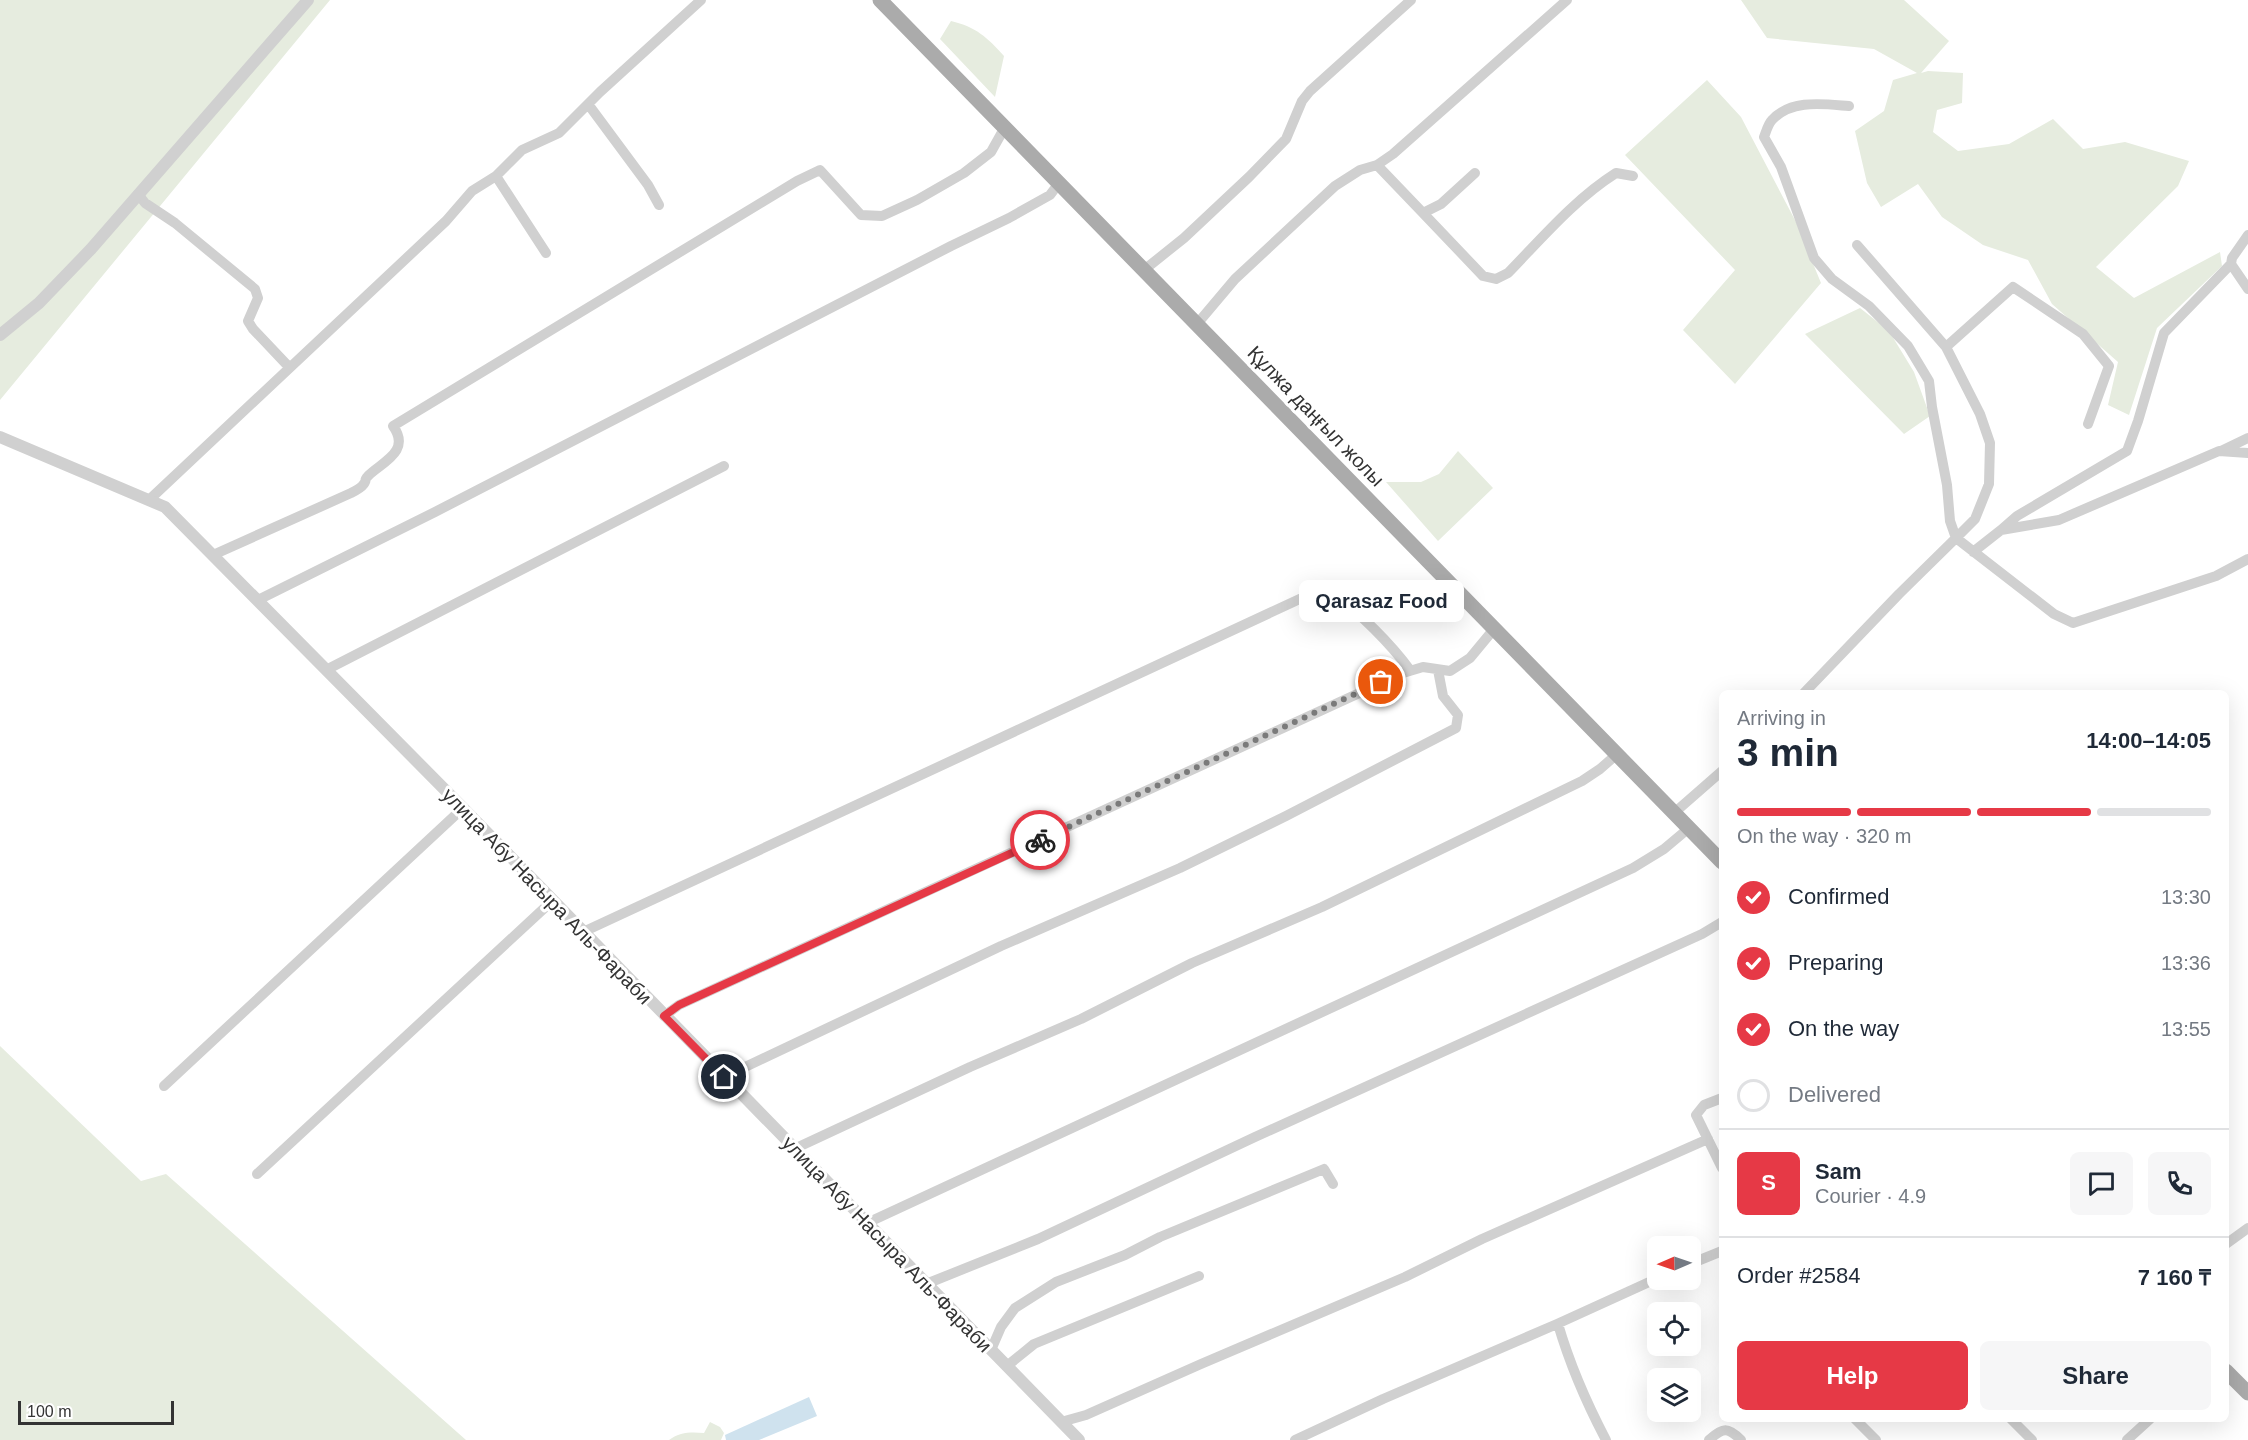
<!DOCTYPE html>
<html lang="en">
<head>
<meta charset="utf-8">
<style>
  :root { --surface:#fff; --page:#f6f6f7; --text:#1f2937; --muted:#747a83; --line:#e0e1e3; --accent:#e63946 }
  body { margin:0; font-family:Helvetica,sans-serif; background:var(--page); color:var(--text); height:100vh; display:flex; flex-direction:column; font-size:22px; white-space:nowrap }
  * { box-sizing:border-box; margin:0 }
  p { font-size:20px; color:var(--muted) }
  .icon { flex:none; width:33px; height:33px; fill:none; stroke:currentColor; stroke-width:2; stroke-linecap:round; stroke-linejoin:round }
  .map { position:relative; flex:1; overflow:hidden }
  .details { position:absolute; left:1719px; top:690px; width:510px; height:732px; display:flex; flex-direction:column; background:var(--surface); border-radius:9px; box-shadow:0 6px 24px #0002 }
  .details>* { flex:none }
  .needle { width:39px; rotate:268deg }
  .controls { position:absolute; left:1647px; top:1236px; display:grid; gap:12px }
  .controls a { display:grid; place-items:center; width:54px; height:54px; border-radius:9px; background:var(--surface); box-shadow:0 6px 24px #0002; font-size:30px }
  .scale { position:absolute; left:18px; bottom:15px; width:156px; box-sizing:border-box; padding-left:6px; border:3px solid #333; border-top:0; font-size:16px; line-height:21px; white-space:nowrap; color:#333; -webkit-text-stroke:4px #fff; paint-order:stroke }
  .pin { position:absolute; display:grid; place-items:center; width:51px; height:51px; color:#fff; margin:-26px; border:3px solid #fff; border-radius:50%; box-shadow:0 2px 6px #0007 }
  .courier { position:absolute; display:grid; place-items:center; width:60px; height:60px; margin:-30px; border:4px solid #e63946; border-radius:50%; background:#fff; color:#222; box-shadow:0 2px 8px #0007 }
  .bubble { position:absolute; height:42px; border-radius:9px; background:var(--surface); box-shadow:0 6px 24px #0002; font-size:20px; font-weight:600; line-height:42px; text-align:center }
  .overview em { font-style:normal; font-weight:600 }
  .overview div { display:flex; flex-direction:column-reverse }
  .overview { display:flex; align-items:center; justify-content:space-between; height:102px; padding:0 18px }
  h1 { font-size:39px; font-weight:600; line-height:45px }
  .bar { display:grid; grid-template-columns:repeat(4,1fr); gap:9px 6px; align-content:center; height:72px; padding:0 18px }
  .bar i { height:8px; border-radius:4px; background:var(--line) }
  .bar .on { background:var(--accent) }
  .bar p { grid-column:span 4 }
  .line { display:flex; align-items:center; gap:15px; padding:0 18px; border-top:2px solid var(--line) }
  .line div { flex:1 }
  .round { display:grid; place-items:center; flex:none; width:63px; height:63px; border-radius:9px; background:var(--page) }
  ol { padding:0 18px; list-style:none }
  li { display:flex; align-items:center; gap:18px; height:66px }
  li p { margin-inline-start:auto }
  li .icon { padding:6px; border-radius:50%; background:var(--accent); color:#fff; stroke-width:4 }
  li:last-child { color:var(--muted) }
  li i { width:33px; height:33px; border:3px solid var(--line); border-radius:50% }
  .button { display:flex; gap:12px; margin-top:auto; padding:12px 18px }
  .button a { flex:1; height:69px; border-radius:9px; background:var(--accent); color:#fff; font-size:24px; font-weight:600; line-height:69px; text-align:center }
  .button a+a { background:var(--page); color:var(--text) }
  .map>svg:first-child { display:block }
</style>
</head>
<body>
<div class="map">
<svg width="2248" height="1440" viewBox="0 0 2248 1440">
  <rect width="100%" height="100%" fill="#fff"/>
  <path fill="#e6ecdf" d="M 0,0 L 330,0 L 0,400 Z
    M 1741,0 L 1904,0 L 1949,41 L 1921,73 L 1928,71 L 1963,73 L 1962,103 L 1937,110 L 1933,132 L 1958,151 L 2009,144 L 2053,119 L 2083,149 L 2125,142 L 2189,161 L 2178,186 L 2096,267 L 2134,298 L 2220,252 L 2222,266 L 2157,328 L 2129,415 L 2108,405 L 2118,362 L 2052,304 L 2028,260 L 1983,245 L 1942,217 L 1918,184 L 1881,207 L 1867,183 L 1855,131 L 1884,111 L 1893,80 L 1917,73 L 1874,49 L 1767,38 Z
    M 951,21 C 976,27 987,37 1004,56 L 995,97 L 940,39 Z
    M 1707,80 L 1741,117 L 1796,222 L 1821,283 L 1735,384 L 1683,330 L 1735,270 L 1625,155 Z
    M 1860,308 L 1889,331 L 1914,372 L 1930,416 L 1904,434 L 1805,334 Z
    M 1458,451 L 1493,488 L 1438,541 L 1386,482 L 1421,482 L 1439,474 Z
    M 0,1046 L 141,1181 L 166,1174 L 466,1440 L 0,1440 Z
    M 710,1422 L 720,1427 L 724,1433 L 721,1440 L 669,1440 C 680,1432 690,1432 704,1433 Z"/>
  <path fill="#cfe2ee" d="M 809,1397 L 817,1416 L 759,1440 L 726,1440 L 725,1435 Z"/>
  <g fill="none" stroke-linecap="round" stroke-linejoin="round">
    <path stroke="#d0d0d0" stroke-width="10" d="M 588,104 L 648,185 L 659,205
      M 1849,106 C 1823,104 1791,99 1772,120 C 1768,124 1766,132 1764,137 L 1781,167 L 1814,258 L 1832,279 L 1869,306 L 1908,346 L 1929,381 L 1932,407 L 1947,485 L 1950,521 L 1956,538 L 1975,519 L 1989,484 L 1990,443 L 1980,414 L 1946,347 L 1857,245
      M 1377,165 L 1423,213 L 1441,204 L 1475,173
      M 496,176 L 546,253
      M 138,194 L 145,203 L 175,223 L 255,289 L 258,298 L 248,321 L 253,329 L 289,367
      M 1423,213 L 1483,276 L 1496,279 L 1508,273 C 1542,238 1575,199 1616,173 L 1633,176
      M 2231,264 L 2232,258 L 2248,235
      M 1144,270 L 1184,238 L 1249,177 L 1286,139 L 1302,101 L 1310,91 L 1411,0
      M 1197,324 L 1235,279 L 1335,186 L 1360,170 L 1377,165 L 1393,154 L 1567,0
      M 1946,347 L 2013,287 L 2083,334 L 2109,366 L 2088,424
      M 2221,451 L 2248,438
      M 149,500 L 446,221 L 472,191 L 496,176 L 522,150 L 559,133 L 600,92 L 701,0
      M 2001,530 L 2017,516 L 2127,451 L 2138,421 L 2164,333 L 2231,264 L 2248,289
      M 1973,552 L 2001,530 L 2059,520 L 2219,451 L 2248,453
      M 213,555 L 351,493 C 355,491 361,488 363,485 C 368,479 363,481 368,476 C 380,463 412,452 393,426 L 797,181 L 820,170 L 861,215 L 882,216 L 917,200 L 964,173 L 991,152 L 1005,127
      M 258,600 L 435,512 L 951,246 L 1009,218 L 1050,195 L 1059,183
      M 326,670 L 724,466
      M 1804,693 L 1899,594 L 1956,538 L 2054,614 L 2073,623 L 2216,576 L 2248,559
      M 1674,813 L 1722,771
      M 583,932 L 1304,597 L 1329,589 C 1359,613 1387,639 1410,670
      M 664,1016 L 679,1005 L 1403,673 L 1423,667 L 1450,671 L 1470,658 L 1494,629
      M 724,1077 L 1001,946 L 1180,868 L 1286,816 L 1456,728 L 1458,715 L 1443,696 L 1438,670
      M 164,1086 L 463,808
      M 1722,1098 L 1704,1105 L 1696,1115 L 1722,1168
      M 794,1149 L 970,1067 L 1081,1019 L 1192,963 L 1322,907 L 1582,781 L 1600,769 L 1616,755
      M 257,1174 L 552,901
      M 867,1223 L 1633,868 L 1664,849 L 1689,828
      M 2226,1244 L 2248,1228
      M 1690,1264 L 1722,1251
      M 926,1284 L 1038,1239 L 1255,1137 L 1702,934 L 1722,922
      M 1558,1324 C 1570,1365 1586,1402 1606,1440
      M 991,1350 L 1001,1327 L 1015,1308 L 1056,1282 L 1125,1255 L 1160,1237 L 1324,1169 L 1333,1184
      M 1007,1366 L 1034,1344 L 1199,1276
      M 1855,1419 L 1876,1440
      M 2011,1419 L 2032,1440
      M 1061,1422 L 1086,1415 L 1201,1364 L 1405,1277 L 1482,1239 L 1708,1139
      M 1295,1440 L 1383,1399 L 1557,1324 L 1658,1278
      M 1709,1440 C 1723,1427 1728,1427 1741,1440
      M 2127,1440 L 2150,1419"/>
    <path stroke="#d0d0d0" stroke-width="12" d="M 0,335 L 39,303 L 91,249 L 308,0
      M 0,437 L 165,507 L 463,808 L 1079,1440"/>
    <path stroke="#ababab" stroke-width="15" d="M 880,0 L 1722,862
      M 2226,1371 L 2248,1393"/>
  </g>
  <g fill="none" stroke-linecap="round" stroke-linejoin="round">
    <path stroke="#7a7a7a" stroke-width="6" stroke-dasharray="0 10.8" d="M 1040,840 L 1381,682"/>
    <path stroke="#e63946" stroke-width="8" d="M 724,1077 L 664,1016 L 679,1005 L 1040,840"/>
  </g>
  <g text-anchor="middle" stroke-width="6" stroke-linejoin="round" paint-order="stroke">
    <g font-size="20" fill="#333" stroke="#fff">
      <text transform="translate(1316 416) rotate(46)" y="7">Құлжа даңғыл жолы</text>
      <text transform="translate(547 896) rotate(46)" y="7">улица Абу Насыра Аль-Фараби</text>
      <text transform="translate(887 1244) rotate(46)" y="7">улица Абу Насыра Аль-Фараби</text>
    </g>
  </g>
</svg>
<div class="controls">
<a><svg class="needle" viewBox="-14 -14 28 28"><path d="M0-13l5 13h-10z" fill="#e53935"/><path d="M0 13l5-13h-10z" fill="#747a83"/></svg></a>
<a><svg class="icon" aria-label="locate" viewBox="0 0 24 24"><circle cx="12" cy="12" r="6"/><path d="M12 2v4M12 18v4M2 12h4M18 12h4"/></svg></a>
<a><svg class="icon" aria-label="layers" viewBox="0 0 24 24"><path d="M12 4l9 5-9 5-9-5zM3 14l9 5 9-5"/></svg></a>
</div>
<div class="scale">100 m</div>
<div class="pin" style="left:1381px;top:682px;background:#ea580c"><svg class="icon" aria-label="bag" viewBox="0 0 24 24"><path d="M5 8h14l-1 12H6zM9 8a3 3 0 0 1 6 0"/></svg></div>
<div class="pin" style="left:724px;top:1077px;background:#1f2937"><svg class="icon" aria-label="home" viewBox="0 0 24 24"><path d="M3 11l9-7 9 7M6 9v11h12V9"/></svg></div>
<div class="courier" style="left:1040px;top:840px"><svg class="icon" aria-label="bike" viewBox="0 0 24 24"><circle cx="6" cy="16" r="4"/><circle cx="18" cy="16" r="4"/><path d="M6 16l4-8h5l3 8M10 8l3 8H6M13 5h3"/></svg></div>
<div class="bubble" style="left:1299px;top:580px;width:165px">Qarasaz Food</div>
<section class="details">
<div class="overview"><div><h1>3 min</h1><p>Arriving in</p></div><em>14:00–14:05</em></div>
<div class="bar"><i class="on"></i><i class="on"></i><i class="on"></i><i></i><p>On the way · 320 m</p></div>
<ol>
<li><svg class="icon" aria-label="check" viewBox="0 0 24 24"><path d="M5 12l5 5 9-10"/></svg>Confirmed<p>13:30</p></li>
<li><svg class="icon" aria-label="check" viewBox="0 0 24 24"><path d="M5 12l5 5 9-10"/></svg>Preparing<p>13:36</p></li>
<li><svg class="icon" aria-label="check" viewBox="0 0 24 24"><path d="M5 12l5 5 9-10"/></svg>On the way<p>13:55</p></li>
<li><i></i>Delivered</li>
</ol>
<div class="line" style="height:108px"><b class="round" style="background:var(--accent);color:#fff">S</b><div><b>Sam</b><p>Courier · 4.9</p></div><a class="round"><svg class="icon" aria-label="chat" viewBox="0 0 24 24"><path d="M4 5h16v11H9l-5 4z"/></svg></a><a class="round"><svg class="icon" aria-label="phone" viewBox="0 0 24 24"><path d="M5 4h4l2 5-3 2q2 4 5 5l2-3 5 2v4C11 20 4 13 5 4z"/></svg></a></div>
<div class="line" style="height:78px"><div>Order #2584</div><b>7 160 ₸</b></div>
<div class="button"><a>Help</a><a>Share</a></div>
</section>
</div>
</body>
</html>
